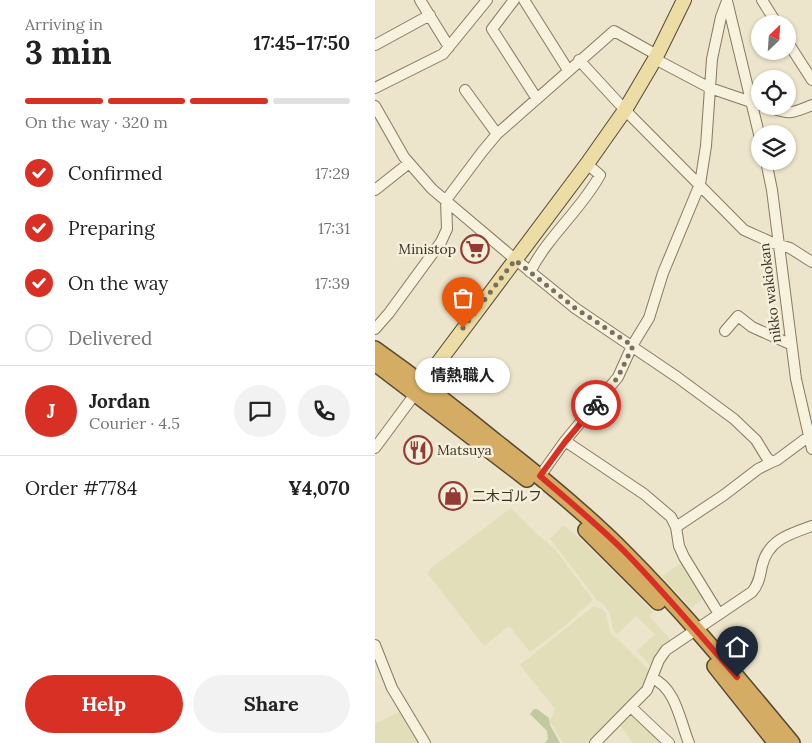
<!DOCTYPE html>
<html lang="en">
<head>
<meta charset="utf-8">
<style>
  :root { --surface:#fff; --page:#f2f2f2; --text:#222; --muted:#767676; --line:#e0e0e0; --accent:#d93025 }
  body { margin:0; font-family:Lora,"Noto Sans JP",serif; background:var(--page); color:var(--text); height:100vh; display:flex; flex-direction:column; font-size:19px; white-space:nowrap }
  * { box-sizing:border-box; margin:0 }
  p { font-size:16px; color:var(--muted) }
  .icon { flex:none; width:28px; height:28px; fill:none; stroke:currentColor; stroke-width:2; stroke-linecap:round; stroke-linejoin:round }
  .map { position:relative; flex:1; overflow:hidden }
  .sheet { display:flex; flex-direction:column; background:var(--surface); width:375px }
  .sheet>* { flex:none }
  .needle { width:32px; rotate:25deg }
  .fabs { position:absolute; left:376px; top:15px; display:grid; gap:10px }
  .fabs a { display:grid; place-items:center; width:45px; height:45px; border-radius:50%; background:var(--surface); box-shadow:0 1px 4px #0004; font-size:25px }
  .pin { position:absolute; display:grid; place-items:center; width:42px; height:42px; color:#fff; margin:-51px -21px; border-radius:50% 50% 50% 0; rotate:-45deg; box-shadow:0 0 5px #0007 }
  .pin .icon { rotate:45deg }
  .courier { position:absolute; display:grid; place-items:center; width:50px; height:50px; margin:-25px; border:4px solid #d93025; border-radius:50%; background:#fff; color:#222; box-shadow:0 1px 6px #0007 }
  .bubble { position:absolute; height:35px; border-radius:18px; background:var(--surface); box-shadow:0 1px 4px #0004; font-size:16px; font-weight:700; line-height:35px; text-align:center }
  .headline em { font-style:normal; font-weight:700 }
  .headline div { display:flex; flex-direction:column-reverse }
  .headline { display:flex; align-items:center; justify-content:space-between; height:85px; padding:0 25px }
  h1 { font-size:32px; font-weight:700; line-height:38px }
  .bar { display:grid; grid-template-columns:repeat(4,1fr); gap:8px 5px; align-content:center; height:60px; padding:0 25px }
  .bar i { height:6px; border-radius:4px; background:var(--line) }
  .bar .on { background:var(--accent) }
  .bar p { grid-column:span 4 }
  .line { display:flex; align-items:center; gap:12px; padding:0 25px; border-top:1px solid var(--line) }
  .line div { flex:1 }
  .round { display:grid; place-items:center; flex:none; width:52px; height:52px; border-radius:26px; background:var(--page) }
  ol { padding:0 25px; list-style:none }
  li { display:flex; align-items:center; gap:15px; height:55px }
  li p { margin-inline-start:auto }
  li .icon { padding:5px; border-radius:50%; background:var(--accent); color:#fff; stroke-width:4 }
  li:last-child { color:var(--muted) }
  li i { width:28px; height:28px; border:2px solid var(--line); border-radius:50% }
  .button { display:flex; gap:10px; margin-top:auto; padding:10px 25px }
  .button a { flex:1; height:58px; border-radius:30px; background:var(--accent); color:#fff; font-size:20px; font-weight:700; line-height:58px; text-align:center }
  .button a+a { background:var(--page); color:var(--text) }
  main { display:flex; flex:1; min-height:0 }
  .map>svg:first-child { display:block }
</style>
</head>
<body>
<main>
<section class="sheet">
<div class="headline"><div><h1>3 min</h1><p>Arriving in</p></div><em>17:45–17:50</em></div>
<div class="bar"><i class="on"></i><i class="on"></i><i class="on"></i><i></i><p>On the way · 320 m</p></div>
<ol>
<li><svg class="icon" aria-label="check" viewBox="0 0 24 24"><path d="M5 12l5 5 9-10"/></svg>Confirmed<p>17:29</p></li>
<li><svg class="icon" aria-label="check" viewBox="0 0 24 24"><path d="M5 12l5 5 9-10"/></svg>Preparing<p>17:31</p></li>
<li><svg class="icon" aria-label="check" viewBox="0 0 24 24"><path d="M5 12l5 5 9-10"/></svg>On the way<p>17:39</p></li>
<li><i></i>Delivered</li>
</ol>
<div class="line" style="height:90px"><b class="round" style="background:var(--accent);color:#fff">J</b><div><b>Jordan</b><p>Courier · 4.5</p></div><a class="round"><svg class="icon" aria-label="chat" viewBox="0 0 24 24"><path d="M4 5h16v11H9l-5 4z"/></svg></a><a class="round"><svg class="icon" aria-label="phone" viewBox="0 0 24 24"><path d="M5 4h4l2 5-3 2q2 4 5 5l2-3 5 2v4C11 20 4 13 5 4z"/></svg></a></div>
<div class="line" style="height:65px"><div>Order #7784</div><b>¥4,070</b></div>
<div class="button"><a>Help</a><a>Share</a></div>
</section>
<div class="map">
<svg width="437" height="743" viewBox="0 0 437 743">
  <rect width="100%" height="100%" fill="#ece5cb"/>
  <path fill="#e1deb9" d="M 136,508 L 163,535 L 180,549 L 218,600 L 190,626 L 155,652 L 134,626 L 109,646 L 53,574 L 55,569 Z
    M 188,525 L 201,535 L 257,590 L 278,612 L 274,616 L 296,640 L 282,651 L 276,666 L 262,651 L 280,634 L 261,616 L 242,634 L 238,629 L 235,614 L 230,606 L 222,600 L 175,539 Z
    M 308,562 L 330,597 L 316,608 L 287,576 Z
    M 219,606 L 227,609 L 231,614 L 235,632 L 274,670 L 268,686 L 256,701 L 214,743 L 188,743 L 175,721 L 180,709 L 145,665 Z
    M 24,712 L 43,743 L 0,743 L 0,724 Z
    M 254,717 L 258,717 L 286,743 L 258,743 L 245,725 Z"/>
  <path fill="#c1ca9f" d="M 159,709 L 162,709 L 174,718 L 175,725 L 185,743 L 170,743 L 173,739 L 172,731 L 155,714 Z"/>
  <g fill="none" stroke-linecap="round" stroke-linejoin="round">
    <defs>
      <path id="minor" d="M 45,0 L 74,47
        M 139,0 L 117,29 L 162,99
        M 149,0 L 193,70
        M 387,0 L 402,24
        M 352,1 L 385,138
        M 412,41 L 437,80
        M 0,45 L 55,15
        M 280,59 L 335,88 L 385,105
        M 204,60 L 250,110 L 369,230 L 398,243 L 415,248 L 437,262
        M 0,88 L 68,54 L 112,0
        M 90,90 L 122,134
        M 0,106 L 29,157 L 57,189 L 141,260 L 200,308 L 302,377 L 359,419 L 381,440 L 392,458 L 397,462 L 402,460 L 437,434
        M 390,106 C 414,114 414,115 437,105
        M 391,161 L 397,190 L 421,379 L 437,449
        M 0,190 L 34,163
        M 155,272 C 173,236 206,210 225,175 L 212,164
        M 0,329 L 14,313 L 66,242 L 72,229 L 71,200 L 107,152 L 122,134 L 239,31 L 282,55
        M 350,331 L 363,316 L 377,327 L 415,344
        M 190,441 L 269,494 L 296,517 L 301,527 L 304,546 L 309,557 L 344,614
        M 0,448 L 43,390
        M 165,476 L 190,441 L 243,377 L 257,346 L 274,318 L 288,273 L 325,184 L 331,146 L 337,59 L 346,17 L 352,1
        M 301,527 L 349,495 L 383,469 L 397,462
        M 0,645 L 17,688 L 50,743
        M 277,678 C 301,688 305,721 314,743
        M 256,707 L 294,743
        M 220,743 L 272,690 L 284,660 L 291,650 L 377,592 C 384,584 385,575 387,566 C 393,540 414,534 437,526"/>
      <path id="major" d="M 48,383 L 212,164 L 250,110 L 280,59 L 309,0"/>
      <path id="highway" d="M 0,349 C 41,378 81,409 120,441 C 165,476 209,512 249,552 C 309,612 363,678 417,743
        M 0,363 L 152,479
        M 211,530 L 283,602
        M 340,666 L 401,743"/>
    </defs>
    <use href="#minor" stroke="#887960" stroke-width="12"/>
    <use href="#major" stroke="#574733" stroke-width="16"/>
    <use href="#highway" stroke="#574733" stroke-width="18"/>
    <use href="#minor" stroke="#f7f2de" stroke-width="10"/>
    <use href="#major" stroke="#ecdca6" stroke-width="14"/>
    <use href="#highway" stroke="#d4ac63" stroke-width="15"/>
  </g>
  <g fill="none" stroke-linecap="round" stroke-linejoin="round">
    <path stroke="#786f5d" stroke-width="5" stroke-dasharray="0 9" d="M 88,328 L 140,260 L 200,308 L 258,346 L 243,377 L 221,405"/>
    <path stroke="#d93025" stroke-width="6" d="M 221,405 L 190,442 L 165,476 C 194,501 223,525 250,552 C 289,592 325,635 362,677"/>
  </g>
  <defs>
    <symbol id="supermarket-ring" viewBox="-11 -11 22 22"><circle r="9.5" fill="#f4efda" stroke="#933b34" stroke-width="1.5"/><path d="M-6-5.5h2.5l.6 2H6L4.5 2H-2.5L-4.4-4H-6ZM-1.5 3.2a1.3 1.3 0 1 0 .1 0ZM3 3.2a1.3 1.3 0 1 0 .1 0Z" fill="#933b34"/></symbol>
    <symbol id="restaurant-ring" viewBox="-11 -11 22 22"><circle r="9.5" fill="#f4efda" stroke="#933b34" stroke-width="1.5"/><path d="M-5-6h1v4h1v-4h1v4h1v-4h1v5L-1.5 .5V6h-2V.5L-5-1ZM5-6V6H3V1.5H1.5Q1.5-4 5-6Z" fill="#933b34"/></symbol>
    <symbol id="shop-ring" viewBox="-11 -11 22 22"><circle r="9.5" fill="#f4efda" stroke="#933b34" stroke-width="1.5"/><path d="M-5-2.5h2.3a2.7 3.5 0 0 1 5.4 0H5L5.5 6h-11ZM-1.5-2.5h3a1.5 2.3 0 0 0-3 0Z" fill="#933b34"/></symbol>
  </defs>
  <g fill-rule="evenodd">
    <use href="#supermarket-ring" x="84" y="233" width="32" height="32"/>
    <use href="#restaurant-ring" x="27" y="434" width="32" height="32"/>
    <use href="#shop-ring" x="62" y="480" width="32" height="32"/>
  </g>
  <g text-anchor="middle" stroke-width="5" stroke-linejoin="round" paint-order="stroke">
    <g font-size="14" fill="#3a3022" stroke="#f4efda" text-anchor="start">
      <text x="81" y="254" text-anchor="end">Ministop</text>
      <text x="62" y="455">Matsuya</text>
      <text x="97" y="501">二木ゴルフ</text>
    </g>
    <g font-size="14" fill="#3a3022" stroke="#f4efda">
      <text transform="translate(395 293) rotate(-97)" y="5">nikko wakiokan</text>
    </g>
  </g>
</svg>
<div class="fabs">
<a><svg class="needle" viewBox="-14 -14 28 28"><path d="M0-13l5 13h-10z" fill="#e53935"/><path d="M0 13l5-13h-10z" fill="#767676"/></svg></a>
<a><svg class="icon" aria-label="locate" viewBox="0 0 24 24"><circle cx="12" cy="12" r="6"/><path d="M12 2v4M12 18v4M2 12h4M18 12h4"/></svg></a>
<a><svg class="icon" aria-label="layers" viewBox="0 0 24 24"><path d="M12 4l9 5-9 5-9-5zM3 14l9 5 9-5"/></svg></a>
</div>
<div class="pin" style="left:88px;top:328px;background:#ea580c"><svg class="icon" aria-label="bag" viewBox="0 0 24 24"><path d="M5 8h14l-1 12H6zM9 8a3 3 0 0 1 6 0"/></svg></div>
<div class="pin" style="left:362px;top:677px;background:#1f2937"><svg class="icon" aria-label="home" viewBox="0 0 24 24"><path d="M3 11l9-7 9 7M6 9v11h12V9"/></svg></div>
<div class="courier" style="left:221px;top:405px"><svg class="icon" aria-label="bike" viewBox="0 0 24 24"><circle cx="6" cy="16" r="4"/><circle cx="18" cy="16" r="4"/><path d="M6 16l4-8h5l3 8M10 8l3 8H6M13 5h3"/></svg></div>
<div class="bubble" style="left:40px;top:358px;width:95px">情熱職人</div>
</div>
</main>
</body>
</html>
